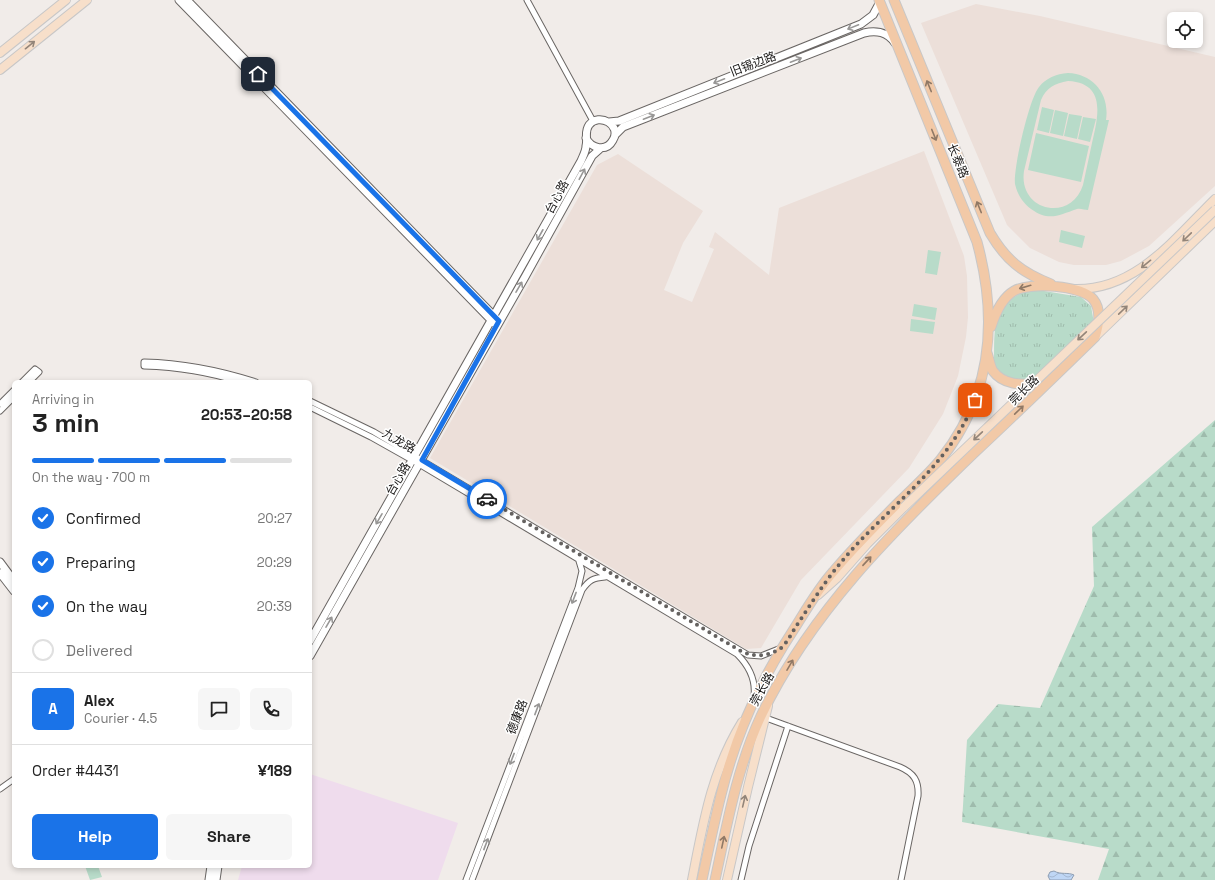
<!DOCTYPE html>
<html lang="en">
<head>
<meta charset="utf-8">
<style>
  :root { --surface:#fff; --page:#f6f6f6; --text:#222; --muted:#767676; --line:#e0e0e0; --accent:#1a73e8 }
  body { margin:0; font-family:"Space Grotesk","Noto Sans SC",sans-serif; background:var(--page); color:var(--text); height:100vh; display:flex; flex-direction:column; font-size:15px; white-space:nowrap }
  * { box-sizing:border-box; margin:0 }
  p { font-size:13px; color:var(--muted) }
  .icon { flex:none; width:22px; height:22px; fill:none; stroke:currentColor; stroke-width:2; stroke-linecap:round; stroke-linejoin:round }
  .map { position:relative; flex:1; overflow:hidden }
  .sheet { position:absolute; left:12px; top:380px; width:300px; height:488px; display:flex; flex-direction:column; background:var(--surface); border-radius:6px; box-shadow:0 2px 6px #0003 }
  .sheet>* { flex:none }
  .controls { position:absolute; left:1167px; top:12px; display:grid; gap:8px }
  .controls a { display:grid; place-items:center; width:36px; height:36px; border-radius:6px; background:var(--surface); box-shadow:0 2px 6px #0003; font-size:20px }
  .pin { position:absolute; display:grid; place-items:center; width:34px; height:34px; color:#fff; margin:-17px; border-radius:8px; box-shadow:0 2px 6px #0006 }
  .courier { position:absolute; display:grid; place-items:center; width:40px; height:40px; margin:-20px; border:3px solid #1a73e8; border-radius:50%; background:#fff; color:#222; box-shadow:0 1px 5px #0007 }
  .summary em { font-style:normal; font-weight:700 }
  .summary div { display:flex; flex-direction:column-reverse }
  .summary { display:flex; align-items:center; justify-content:space-between; height:68px; padding:0 20px }
  h1 { font-size:26px; font-weight:700; line-height:30px }
  .bar { display:grid; grid-template-columns:repeat(4,1fr); gap:6px 4px; align-content:center; height:48px; padding:0 20px }
  .bar i { height:5px; border-radius:3px; background:var(--line) }
  .bar .active { background:var(--accent) }
  .bar p { grid-column:span 4 }
  .line { display:flex; align-items:center; gap:10px; padding:0 20px; border-top:1px solid var(--line) }
  .line div { flex:1 }
  .round { display:grid; place-items:center; flex:none; width:42px; height:42px; border-radius:6px; background:var(--page) }
  ol { padding:0 20px; list-style:none }
  li { display:flex; align-items:center; gap:12px; height:44px }
  li p { margin-inline-start:auto }
  li .icon { padding:4px; border-radius:50%; background:var(--accent); color:#fff; stroke-width:4 }
  li:last-child { color:var(--muted) }
  li i { width:22px; height:22px; border:2px solid var(--line); border-radius:50% }
  .primary-button { display:flex; gap:8px; margin-top:auto; padding:8px 20px }
  .primary-button a { flex:1; height:46px; border-radius:6px; background:var(--accent); color:#fff; font-size:16px; font-weight:700; line-height:46px; text-align:center }
  .primary-button a+a { background:var(--page); color:var(--text) }
  .map>svg:first-child { display:block }
</style>
</head>
<body>
<div class="map">
<svg width="1215" height="880" viewBox="0 0 1215 880">
  <defs>
    <pattern id="grass-tufts" width="24" height="20" patternUnits="userSpaceOnUse"><rect width="24" height="20" fill="#b8dbc9"/><path d="M3 7l-1-3M5 7V3M7 7l1-3M15 17l-1-3M17 17v-4M19 17l1-3" fill="none" stroke="#9ebbac"/></pattern>
    <pattern id="forest-firs" width="22" height="20" patternUnits="userSpaceOnUse"><rect width="22" height="20" fill="#b8dbc9"/><path d="M5 1l3.5 6h-7zM16 11l3.5 6h-7z" fill="#9ebbac"/></pattern>
    <pattern id="water-waves" width="16" height="10" patternUnits="userSpaceOnUse"><rect width="16" height="10" fill="#bfd6f5"/><path d="M0 5q4-4 8 0t8 0" fill="none" stroke="#a4b7d1"/></pattern>
  </defs>
  <rect width="100%" height="100%" fill="#f1ece9"/>
  <path fill="#ecdfd9" d="M 976,4 L 1040,16 L 1215,57 L 1215,186 L 1149,246 L 1121,261 L 1106,265 L 1074,265 L 1059,262 L 1030,248 L 1007,225 L 921,23 Z
    M 924,151 L 964,256 L 967,276 L 968,317 L 966,337 L 958,376 L 943,414 L 909,468 L 801,580 L 761,648 L 746,649 L 430,458 L 597,165 L 618,154 L 703,211 L 683,243 L 664,290 L 692,302 L 714,249 L 709,247 L 715,232 L 769,275 L 779,208 Z"/>
  <path fill="#efdced" d="M 310,774 L 458,823 L 438,880 L 238,880 L 242,866 L 310,866 Z"/>
  <path fill="url(#grass-tufts)" d="M 1032,289 L 1081,297 L 1091,306 L 1095,329 C 1086,343 1059,376 1042,380 C 1039,381 1034,381 1030,380 C 1015,380 1005,378 994,367 C 995,329 989,303 1032,289 Z"/>
  <path fill="url(#forest-firs)" d="M 1215,420 L 1215,880 L 1098,880 L 1109,849 L 962,822 L 967,740 L 998,704 L 1040,708 L 1094,586 L 1092,527 Z"/>
  <path fill="#b8dbc9" fill-rule="evenodd" d="M 1068,73 C 1093,74 1110,94 1106,120 L 1109,120 L 1088,210 C 1085,210 1080,208 1077,209 C 1059,215 1049,222 1031,209 C 1023,203 1017,194 1015,184 C 1013,169 1029,99 1039,87 C 1046,78 1056,74 1068,73 ZM 1068,81 C 1107,83 1098,117 1092,143 C 1089,157 1086,171 1083,185 C 1071,223 1018,211 1024,171 L 1041,100 C 1046,88 1055,83 1068,81 Z
    M 1042,107 L 1054,110 L 1049,133 L 1037,130 Z
    M 1055,110 L 1068,113 L 1063,136 L 1050,133 Z
    M 1069,114 L 1082,116 L 1077,139 L 1064,136 Z
    M 1083,117 L 1096,119 L 1090,142 L 1078,139 Z
    M 1036,133 L 1089,146 L 1081,182 L 1028,170 Z
    M 1061,230 L 1085,236 L 1082,248 L 1059,242 Z
    M 928,250 L 941,252 L 937,275 L 925,273 Z
    M 914,304 L 937,308 L 935,320 L 912,316 Z
    M 911,319 L 935,322 L 933,334 L 910,331 Z
    M 85,866 L 98,866 L 102,877 L 90,880 Z"/>
  <path fill="url(#water-waves)" stroke="#8d9db2" d="M 1054,871 C 1061,875 1068,872 1074,875 L 1071,880 L 1050,880 L 1048,876 L 1050,872 Z"/>
  <g fill="none" stroke-linecap="round" stroke-linejoin="round">
    <defs>
      <path id="street" d="M 527,0 L 593,121
        M 22,382 L 35,369 L 39,372 L 29,382
        M 240,382 C 209,372 177,367 144,366 L 144,362 C 183,363 219,370 256,382
        M 310,401 L 374,432 L 421,460 L 748,655 L 761,656 L 781,648
        M 0,404 L 14,390
        M 310,407 L 371,437 L 419,464 L 737,654 C 749,666 756,679 754,696
        M 0,411 L 14,397
        M 766,718 L 900,767 C 914,773 919,781 918,796 L 901,880
        M 0,789 L 14,779
        M 466,880 L 578,588 L 582,571 L 579,561
        M 472,880 L 582,590 C 589,580 593,578 605,577
        M 741,880 L 749,846 L 788,726"/>
      <path id="secondary" d="M 179,0 L 494,323
        M 187,0 L 496,318
        M 609,122 L 619,121 L 861,24 L 873,15 L 880,2
        M 615,135 L 623,127 L 864,33 C 877,30 887,32 895,43
        M 0,562 L 14,581
        M 0,573 L 14,591
        M 310,641 L 581,161 C 583,156 586,151 586,146 C 588,139 584,132 589,125 C 599,112 622,125 613,140 C 606,153 591,148 586,138
        M 310,656 L 525,277 L 592,156 L 601,148
        M 209,880 L 211,866
        M 216,880 L 218,866"/>
      <path id="primary" d="M 0,53 L 66,0
        M 0,70 L 87,0
        M 1074,289 C 1136,291 1175,238 1215,199
        M 1095,337 L 1215,221
        M 818,595 L 837,578 L 867,544 L 904,507
        M 692,880 C 703,824 711,772 742,722
        M 727,880 L 748,787 L 768,706"/>
      <path id="highway" d="M 894,0 L 990,233 C 1006,260 1021,272 1051,284
        M 987,353 C 989,358 990,367 993,371 C 1003,385 1022,385 1037,384
        M 702,880 C 708,852 714,823 721,795 C 735,737 761,679 794,629 C 806,610 818,589 833,572 C 854,547 877,524 900,501 C 914,487 929,474 941,459 C 992,395 998,319 977,242 L 879,0
        M 715,880 C 727,824 737,768 761,716 C 810,613 893,531 974,453 C 1015,415 1055,376 1095,337 C 1099,325 1102,310 1093,299 C 1081,285 1029,282 1014,291 C 1002,298 995,314 991,327"/>
    </defs>
    <use href="#street" stroke="#6a6664" stroke-width="7"/>
    <use href="#secondary" stroke="#6a6664" stroke-width="9"/>
    <use href="#primary" stroke="#c8c7c7" stroke-width="10"/>
    <use href="#highway" stroke="#c8c7c7" stroke-width="11"/>
    <use href="#street" stroke="#fff" stroke-width="5"/>
    <use href="#secondary" stroke="#fff" stroke-width="7"/>
    <use href="#primary" stroke="#f7dfca" stroke-width="8"/>
    <use href="#highway" stroke="#f2c9a7" stroke-width="9"/>
    <defs>
      <path id="primary-bridge" d="M 904,507 L 1215,210"/>
    </defs>
    <use href="#primary-bridge" stroke="#c8c7c7" stroke-width="10" stroke-linecap="butt"/>
    <use href="#primary-bridge" stroke="#f7dfca" stroke-width="8"/>
  </g>
  <defs><path id="oneway-shaft" d="M-6 0H5M1.5-3L5.5 0L1.5 3" fill="none" stroke-width="1.6" stroke-linecap="round" stroke-linejoin="round"/></defs>
  <g stroke="#989796">
    <use href="#oneway-shaft" transform="translate(853 27) rotate(158)"/>
    <use href="#oneway-shaft" transform="translate(796 60) rotate(-21)"/>
    <use href="#oneway-shaft" transform="translate(719 81) rotate(158)"/>
    <use href="#oneway-shaft" transform="translate(649 117) rotate(-21)"/>
    <use href="#oneway-shaft" transform="translate(582 174) rotate(-62)"/>
    <use href="#oneway-shaft" transform="translate(540 235) rotate(119)"/>
    <use href="#oneway-shaft" transform="translate(519 287) rotate(-60)"/>
    <use href="#oneway-shaft" transform="translate(379 519) rotate(120)"/>
    <use href="#oneway-shaft" transform="translate(574 598) rotate(111)"/>
    <use href="#oneway-shaft" transform="translate(329 622) rotate(-60)"/>
    <use href="#oneway-shaft" transform="translate(537 709) rotate(-69)"/>
    <use href="#oneway-shaft" transform="translate(512 759) rotate(111)"/>
    <use href="#oneway-shaft" transform="translate(486 844) rotate(-69)"/>
  </g>
  <g stroke="#938579">
    <use href="#oneway-shaft" transform="translate(30 45) rotate(-39)"/>
    <use href="#oneway-shaft" transform="translate(1187 237) rotate(136)"/>
    <use href="#oneway-shaft" transform="translate(1146 264) rotate(141)"/>
    <use href="#oneway-shaft" transform="translate(1123 310) rotate(-44)"/>
    <use href="#oneway-shaft" transform="translate(1082 336) rotate(137)"/>
    <use href="#oneway-shaft" transform="translate(978 436) rotate(137)"/>
    <use href="#oneway-shaft" transform="translate(744 801) rotate(-77)"/>
  </g>
  <g stroke="#907966">
    <use href="#oneway-shaft" transform="translate(929 86) rotate(-112)"/>
    <use href="#oneway-shaft" transform="translate(934 135) rotate(68)"/>
    <use href="#oneway-shaft" transform="translate(979 207) rotate(-112)"/>
    <use href="#oneway-shaft" transform="translate(1025 287) rotate(164)"/>
    <use href="#oneway-shaft" transform="translate(1019 410) rotate(-44)"/>
    <use href="#oneway-shaft" transform="translate(867 561) rotate(-47)"/>
    <use href="#oneway-shaft" transform="translate(790 665) rotate(-60)"/>
    <use href="#oneway-shaft" transform="translate(723 842) rotate(-78)"/>
  </g>
  <g fill="none" stroke-linecap="round" stroke-linejoin="round">
    <path stroke="#656260" stroke-width="4" stroke-dasharray="0 7.2" d="M 487,499 L 739,650 C 754,658 767,657 781,648 C 787,643 791,634 795,628 C 807,610 818,592 831,575 C 877,513 946,474 975,400"/>
    <path stroke="#1a73e8" stroke-width="5" d="M 258,74 L 499,321 L 422,460 L 487,499"/>
  </g>
  <g text-anchor="middle" stroke-width="3" stroke-linejoin="round" paint-order="stroke">
    <g font-size="12" fill="#191716" stroke="#fff">
      <text transform="translate(753 64) rotate(-21)" y="4">旧锡边路</text>
      <text transform="translate(958 161) rotate(68)" y="4">长泰路</text>
      <text transform="translate(557 197) rotate(-62)" y="4">台心路</text>
      <text transform="translate(1024 390) rotate(-44)" y="4">莞长路</text>
      <text transform="translate(399 441) rotate(30)" y="4">九龙路</text>
      <text transform="translate(398 479) rotate(-60)" y="4">台心路</text>
      <text transform="translate(762 689) rotate(-61)" y="4">莞长路</text>
      <text transform="translate(517 717) rotate(-69)" y="4">德康路</text>
    </g>
  </g>
</svg>
<div class="controls">
<a><svg class="icon" aria-label="locate" viewBox="0 0 24 24"><circle cx="12" cy="12" r="6"/><path d="M12 2v4M12 18v4M2 12h4M18 12h4"/></svg></a>
</div>
<div class="pin" style="left:975px;top:400px;background:#ea580c"><svg class="icon" aria-label="bag" viewBox="0 0 24 24"><path d="M5 8h14l-1 12H6zM9 8a3 3 0 0 1 6 0"/></svg></div>
<div class="pin" style="left:258px;top:74px;background:#1f2937"><svg class="icon" aria-label="home" viewBox="0 0 24 24"><path d="M3 11l9-7 9 7M6 9v11h12V9"/></svg></div>
<div class="courier" style="left:487px;top:499px"><svg class="icon" aria-label="car" viewBox="0 0 24 24"><path d="M5 17H2v-5l4-1 3-4h7l3 4 3 1v5h-3M9 17h6M6 11h13"/><circle cx="7" cy="17" r="2"/><circle cx="17" cy="17" r="2"/></svg></div>
<section class="sheet">
<div class="summary"><div><h1>3 min</h1><p>Arriving in</p></div><em>20:53–20:58</em></div>
<div class="bar"><i class="active"></i><i class="active"></i><i class="active"></i><i></i><p>On the way · 700 m</p></div>
<ol>
<li><svg class="icon" aria-label="check" viewBox="0 0 24 24"><path d="M5 12l5 5 9-10"/></svg>Confirmed<p>20:27</p></li>
<li><svg class="icon" aria-label="check" viewBox="0 0 24 24"><path d="M5 12l5 5 9-10"/></svg>Preparing<p>20:29</p></li>
<li><svg class="icon" aria-label="check" viewBox="0 0 24 24"><path d="M5 12l5 5 9-10"/></svg>On the way<p>20:39</p></li>
<li><i></i>Delivered</li>
</ol>
<div class="line" style="height:72px"><b class="round" style="background:var(--accent);color:#fff">A</b><div><b>Alex</b><p>Courier · 4.5</p></div><a class="round"><svg class="icon" aria-label="chat" viewBox="0 0 24 24"><path d="M4 5h16v11H9l-5 4z"/></svg></a><a class="round"><svg class="icon" aria-label="phone" viewBox="0 0 24 24"><path d="M5 4h4l2 5-3 2q2 4 5 5l2-3 5 2v4C11 20 4 13 5 4z"/></svg></a></div>
<div class="line" style="height:52px"><div>Order #4431</div><b>¥189</b></div>
<div class="primary-button"><a>Help</a><a>Share</a></div>
</section>
</div>
</body>
</html>
